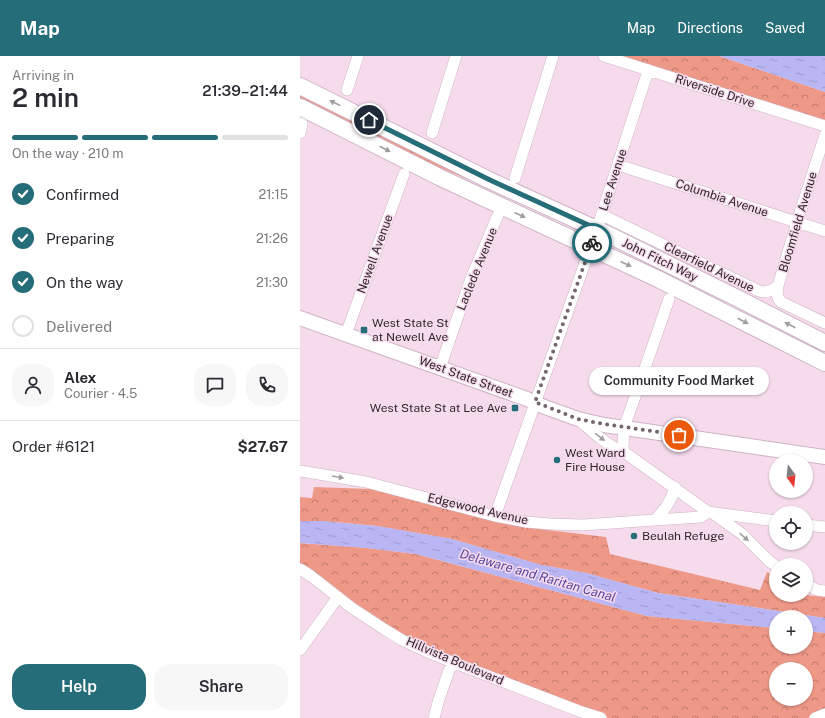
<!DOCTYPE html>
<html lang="en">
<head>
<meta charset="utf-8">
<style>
  :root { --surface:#fff; --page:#f7f7f7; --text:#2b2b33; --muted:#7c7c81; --line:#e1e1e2; --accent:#256e79 }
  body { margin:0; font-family:"Public Sans",sans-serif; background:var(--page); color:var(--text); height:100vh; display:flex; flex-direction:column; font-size:15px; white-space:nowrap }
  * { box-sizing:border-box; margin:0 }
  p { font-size:13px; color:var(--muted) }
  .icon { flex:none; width:22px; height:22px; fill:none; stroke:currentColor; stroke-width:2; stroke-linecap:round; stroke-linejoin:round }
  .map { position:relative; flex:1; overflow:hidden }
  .side { display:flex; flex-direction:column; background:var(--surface); width:300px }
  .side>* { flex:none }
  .needle { width:26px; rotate:165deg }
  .buttons { position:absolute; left:469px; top:398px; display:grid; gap:8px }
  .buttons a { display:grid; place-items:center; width:44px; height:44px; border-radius:50%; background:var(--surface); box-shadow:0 1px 3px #0004; font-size:20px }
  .pin { position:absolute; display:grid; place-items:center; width:34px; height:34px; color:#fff; margin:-17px; border:2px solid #fff; border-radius:50%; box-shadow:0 1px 4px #0007 }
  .courier { position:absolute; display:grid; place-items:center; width:40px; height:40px; margin:-20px; border:3px solid #256e79; border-radius:50%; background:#fff; color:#222; box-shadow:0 1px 5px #0007 }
  .bubble { position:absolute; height:28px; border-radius:14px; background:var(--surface); box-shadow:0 1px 3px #0004; font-size:13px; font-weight:600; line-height:28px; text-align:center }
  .summary em { font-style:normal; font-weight:600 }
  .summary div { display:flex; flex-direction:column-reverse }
  .summary { display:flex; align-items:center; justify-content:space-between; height:68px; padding:0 12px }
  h1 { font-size:26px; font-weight:600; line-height:30px }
  .bar { display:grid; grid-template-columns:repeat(4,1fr); gap:6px 4px; align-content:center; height:48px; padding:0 12px }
  .bar i { height:5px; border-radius:3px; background:var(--line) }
  .bar .on { background:var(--accent) }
  .bar p { grid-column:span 4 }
  .line { display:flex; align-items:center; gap:10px; padding:0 12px; border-top:1px solid var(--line) }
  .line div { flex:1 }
  .round { display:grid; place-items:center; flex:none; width:42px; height:42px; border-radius:16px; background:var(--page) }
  ol { padding:0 12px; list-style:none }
  li { display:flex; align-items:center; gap:12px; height:44px }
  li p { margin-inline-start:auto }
  li .icon { padding:4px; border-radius:50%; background:var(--accent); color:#fff; stroke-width:4 }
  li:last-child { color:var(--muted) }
  li i { width:22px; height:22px; border:2px solid var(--line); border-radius:50% }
  .action { display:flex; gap:8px; margin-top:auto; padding:8px 12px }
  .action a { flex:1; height:46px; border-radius:16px; background:var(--accent); color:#fff; font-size:16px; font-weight:600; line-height:46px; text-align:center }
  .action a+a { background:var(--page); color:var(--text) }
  header { display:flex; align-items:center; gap:24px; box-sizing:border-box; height:56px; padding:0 20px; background:var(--accent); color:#fff }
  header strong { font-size:19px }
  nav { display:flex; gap:22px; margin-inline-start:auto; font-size:14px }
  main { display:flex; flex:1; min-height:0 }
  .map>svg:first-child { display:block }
</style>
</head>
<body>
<header>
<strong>Map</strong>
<nav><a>Map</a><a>Directions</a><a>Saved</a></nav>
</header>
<main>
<section class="side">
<div class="summary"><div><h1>2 min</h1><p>Arriving in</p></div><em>21:39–21:44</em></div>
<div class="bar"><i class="on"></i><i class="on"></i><i class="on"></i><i></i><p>On the way · 210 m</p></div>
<ol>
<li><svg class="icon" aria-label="check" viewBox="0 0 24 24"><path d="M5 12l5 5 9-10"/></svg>Confirmed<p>21:15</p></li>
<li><svg class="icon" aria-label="check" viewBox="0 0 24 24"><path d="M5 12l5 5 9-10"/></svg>Preparing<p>21:26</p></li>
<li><svg class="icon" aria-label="check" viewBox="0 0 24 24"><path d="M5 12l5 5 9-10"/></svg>On the way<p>21:30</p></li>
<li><i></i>Delivered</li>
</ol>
<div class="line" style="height:72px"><a class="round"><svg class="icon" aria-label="person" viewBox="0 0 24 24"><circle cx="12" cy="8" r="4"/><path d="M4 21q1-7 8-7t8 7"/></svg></a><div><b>Alex</b><p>Courier · 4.5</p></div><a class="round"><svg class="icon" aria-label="chat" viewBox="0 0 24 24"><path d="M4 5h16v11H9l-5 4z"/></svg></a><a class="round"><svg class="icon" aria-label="phone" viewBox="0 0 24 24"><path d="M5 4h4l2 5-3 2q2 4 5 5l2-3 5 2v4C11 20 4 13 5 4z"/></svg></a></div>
<div class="line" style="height:52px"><div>Order #6121</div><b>$27.67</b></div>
<div class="action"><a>Help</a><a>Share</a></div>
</section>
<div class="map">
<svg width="525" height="662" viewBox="0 0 525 662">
  <defs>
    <pattern id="grass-tufts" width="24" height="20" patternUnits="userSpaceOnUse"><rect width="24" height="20" fill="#ee9b8b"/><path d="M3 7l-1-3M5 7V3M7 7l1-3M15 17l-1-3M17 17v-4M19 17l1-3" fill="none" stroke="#c17e72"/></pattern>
    <pattern id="forest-crowns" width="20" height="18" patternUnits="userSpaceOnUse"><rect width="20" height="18" fill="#ee9888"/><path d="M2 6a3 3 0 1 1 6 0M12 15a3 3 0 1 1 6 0" fill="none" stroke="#c17c6f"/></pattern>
    <pattern id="water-ripples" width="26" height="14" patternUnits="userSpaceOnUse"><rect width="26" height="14" fill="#b9b6f3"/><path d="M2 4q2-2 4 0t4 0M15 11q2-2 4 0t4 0" fill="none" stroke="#9f9cd0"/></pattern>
  </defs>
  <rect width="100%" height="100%" fill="#f6dbed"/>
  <path fill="url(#grass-tufts)" d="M 0,37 L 167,122 L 167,123 L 114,101 L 0,43 Z"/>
  <path fill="url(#forest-crowns)" fill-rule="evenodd" d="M 320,0 L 419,0 L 525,36 L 525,64 Z
    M 14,431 L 71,433 L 223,471 L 306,481 L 310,498 L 460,534 L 467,516 L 476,521 L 476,539 L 506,539 L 525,541 L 525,562 L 358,537 L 286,517 L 241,509 L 152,483 L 77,470 L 22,465 L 0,465 L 0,441 L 12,442 Z
    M 0,487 L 67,492 L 116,498 L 347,560 L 476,572 L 476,591 L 506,591 L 506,575 L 525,577 L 525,657 L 510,662 L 296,662 L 134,600 L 0,518 ZM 476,613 L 506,613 L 506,643 L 476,643 Z"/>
  <path fill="url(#water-ripples)" d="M 419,0 L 525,0 L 525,36 Z
    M 0,465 L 22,465 L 77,470 L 152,483 L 241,509 L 286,517 L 358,537 L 525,562 L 525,577 L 506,575 L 506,561 L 476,561 L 476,572 L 347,560 L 116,498 L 67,492 L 0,487 Z"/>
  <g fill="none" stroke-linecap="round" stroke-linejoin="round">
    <defs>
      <path id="minor" d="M 304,0 L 525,70
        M 47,34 L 58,0
        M 0,67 L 2,68 L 0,77
        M 132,77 L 156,0
        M 525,79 L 497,166 L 478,230 C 477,236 476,241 481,246 L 525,267
        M 318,109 L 525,175
        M 215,122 L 253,0
        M 302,159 L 459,235 C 467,237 471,235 478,230
        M 46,278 L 104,118
        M 140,312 L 170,225 L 198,159
        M 278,363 C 293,376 306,389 324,396 L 408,456
        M 324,396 L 323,391 L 324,372 L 369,243
        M 0,415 L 66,426 L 195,460 L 226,466 L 250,468 L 283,469 L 355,464 L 401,461 L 408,456 L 476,465
        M 414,458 L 442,478 L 469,505 L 476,510
        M 195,460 L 297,173 L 345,24 L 349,14
        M 355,464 C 365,453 371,446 375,431
        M 506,469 L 525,471
        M 0,513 L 11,520 L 52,552 L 84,573 L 102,584 L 130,597 L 152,606 L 279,655 L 301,662
        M 506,528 L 517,534 L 525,535
        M 0,594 L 38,541
        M 134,662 L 139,643 L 152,606
        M 515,662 L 525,658"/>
      <path id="major" d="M 0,262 L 227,343 L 242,350 L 278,363 L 304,369 L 525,401"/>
      <path id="highway" d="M 0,30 L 189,124 L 305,177 L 441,244 L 525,287
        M 0,51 L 139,121 L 358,223 L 525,307"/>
    </defs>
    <use href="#minor" stroke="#cdb3c4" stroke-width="12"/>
    <use href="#major" stroke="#cdb3c4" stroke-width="16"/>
    <use href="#highway" stroke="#cdb3c4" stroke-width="18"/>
    <use href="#minor" stroke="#fff" stroke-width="11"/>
    <use href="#major" stroke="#fff" stroke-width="14"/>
    <use href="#highway" stroke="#fff" stroke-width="16"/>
  </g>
  <defs><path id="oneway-solid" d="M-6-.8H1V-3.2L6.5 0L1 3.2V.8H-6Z"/></defs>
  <g fill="#a19da0">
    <use href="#oneway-solid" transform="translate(35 47) rotate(-154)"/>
    <use href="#oneway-solid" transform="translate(85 93) rotate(27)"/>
    <use href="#oneway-solid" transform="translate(220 159) rotate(25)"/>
    <use href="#oneway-solid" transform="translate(326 208) rotate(25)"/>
    <use href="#oneway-solid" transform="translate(443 265) rotate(27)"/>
    <use href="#oneway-solid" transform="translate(490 269) rotate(-153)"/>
    <use href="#oneway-solid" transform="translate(300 381) rotate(38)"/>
    <use href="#oneway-solid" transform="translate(38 421) rotate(10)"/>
    <use href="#oneway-solid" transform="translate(444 481) rotate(42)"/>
  </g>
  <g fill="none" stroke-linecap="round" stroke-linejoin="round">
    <path stroke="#74656f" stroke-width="4" stroke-dasharray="0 7.2" d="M 292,187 L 235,346 L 278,363 L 304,368 L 379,379"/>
    <path stroke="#256e79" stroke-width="5" d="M 69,64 L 190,124 L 297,173 L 292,187"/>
  </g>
  <g fill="#256e79" stroke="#f6dbed" stroke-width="1.5">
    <rect x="60" y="270" width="8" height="8" rx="2"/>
    <rect x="211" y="348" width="8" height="8" rx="2"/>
    <circle cx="257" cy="404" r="4"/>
    <circle cx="334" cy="480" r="4"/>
  </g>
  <g text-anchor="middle" stroke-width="3" stroke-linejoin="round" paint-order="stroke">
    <g font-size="12" fill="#2e252b" stroke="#f6dbed">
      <text transform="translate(415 35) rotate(18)" y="4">Riverside Drive</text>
      <text transform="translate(313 124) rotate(-72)" y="4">Lee Avenue</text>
      <text transform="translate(422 142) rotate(18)" y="4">Columbia Avenue</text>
      <text transform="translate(498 166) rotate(-73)" y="4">Bloomfield Avenue</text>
      <text transform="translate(75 198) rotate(-70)" y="4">Newell Avenue</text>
      <text transform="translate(360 204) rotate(26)" y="4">John Fitch Way</text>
      <text transform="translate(409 211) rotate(26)" y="4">Clearfield Avenue</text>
      <text transform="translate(177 213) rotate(-68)" y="4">Laclede Avenue</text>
      <text transform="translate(166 321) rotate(20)" y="4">West State Street</text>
      <text transform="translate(178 453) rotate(13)" y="4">Edgewood Avenue</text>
      <text transform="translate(155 605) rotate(23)" y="4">Hillvista Boulevard</text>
    </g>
    <g font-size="12" fill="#2e252b" stroke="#f6dbed" text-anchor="start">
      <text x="72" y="271">West State St<tspan x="72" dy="14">at Newell Ave</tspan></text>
      <text x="207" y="356" text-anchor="end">West State St at Lee Ave</text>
      <text x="265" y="401">West Ward<tspan x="265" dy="14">Fire House</tspan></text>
      <text x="342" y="484">Beulah Refuge</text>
    </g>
    <g font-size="13" font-style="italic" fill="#54479f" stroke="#f6dbed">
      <text transform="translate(238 519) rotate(16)" y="5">Delaware and Raritan Canal</text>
    </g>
  </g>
</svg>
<div class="buttons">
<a><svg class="needle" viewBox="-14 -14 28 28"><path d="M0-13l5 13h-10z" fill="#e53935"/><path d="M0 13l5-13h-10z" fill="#7c7c81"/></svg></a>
<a><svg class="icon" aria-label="locate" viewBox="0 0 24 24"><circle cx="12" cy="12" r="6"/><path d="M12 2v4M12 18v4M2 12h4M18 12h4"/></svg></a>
<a><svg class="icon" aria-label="layers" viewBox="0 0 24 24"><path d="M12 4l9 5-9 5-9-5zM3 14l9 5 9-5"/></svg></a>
<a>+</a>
<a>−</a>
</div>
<div class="pin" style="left:379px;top:379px;background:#ea580c"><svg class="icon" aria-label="bag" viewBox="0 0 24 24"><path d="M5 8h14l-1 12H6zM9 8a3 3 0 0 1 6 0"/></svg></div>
<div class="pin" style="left:69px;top:64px;background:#1f2937"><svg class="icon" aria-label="home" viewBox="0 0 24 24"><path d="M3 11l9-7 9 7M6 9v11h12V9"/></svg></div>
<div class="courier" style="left:292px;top:187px"><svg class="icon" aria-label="bike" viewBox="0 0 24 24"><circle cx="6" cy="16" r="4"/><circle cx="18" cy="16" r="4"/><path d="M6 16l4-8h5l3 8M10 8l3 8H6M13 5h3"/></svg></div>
<div class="bubble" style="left:289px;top:311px;width:180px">Community Food Market</div>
</div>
</main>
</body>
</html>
